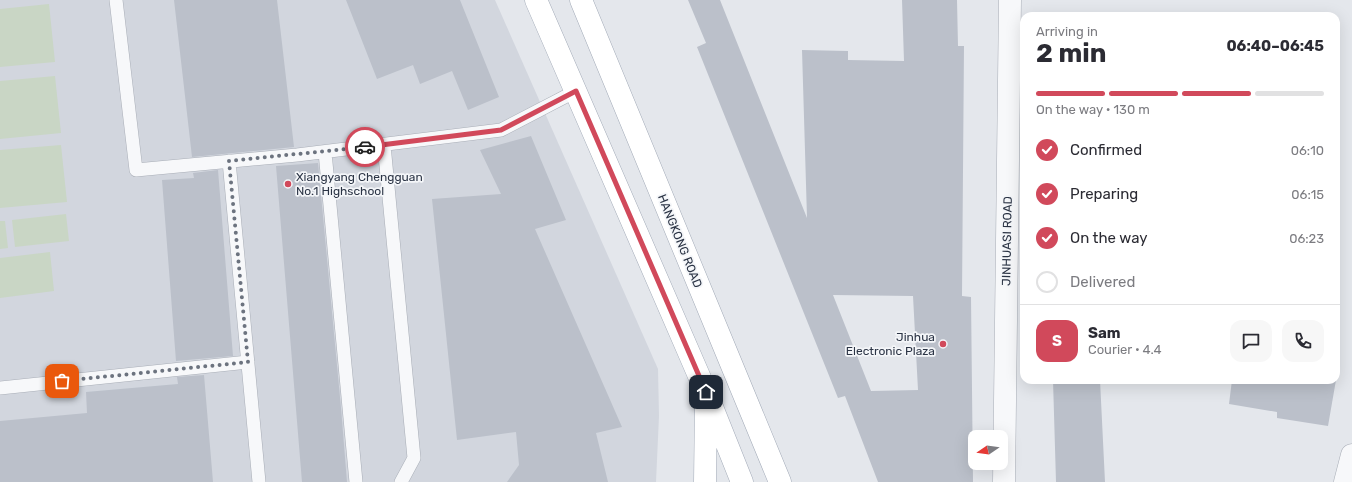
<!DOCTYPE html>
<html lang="en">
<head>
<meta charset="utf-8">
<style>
  :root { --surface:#fff; --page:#f7f7f7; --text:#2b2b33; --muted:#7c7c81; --line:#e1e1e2; --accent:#d1495b }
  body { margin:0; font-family:Rubik,sans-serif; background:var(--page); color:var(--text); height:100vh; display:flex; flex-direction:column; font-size:15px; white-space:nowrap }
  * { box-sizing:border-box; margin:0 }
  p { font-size:13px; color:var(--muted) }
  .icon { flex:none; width:22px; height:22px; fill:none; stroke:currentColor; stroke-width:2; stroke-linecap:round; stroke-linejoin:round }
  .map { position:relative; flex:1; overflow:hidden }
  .details { position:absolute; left:1020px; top:12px; width:320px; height:372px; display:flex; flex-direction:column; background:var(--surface); border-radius:12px; box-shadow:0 4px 16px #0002 }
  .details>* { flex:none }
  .needle { width:26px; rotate:257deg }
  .buttons { position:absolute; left:968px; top:430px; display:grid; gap:8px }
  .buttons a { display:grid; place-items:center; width:40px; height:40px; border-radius:8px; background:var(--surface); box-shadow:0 4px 16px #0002; font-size:20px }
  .pin { position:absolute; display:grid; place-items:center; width:34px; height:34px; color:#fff; margin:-17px; border-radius:8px; box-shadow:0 2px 6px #0006 }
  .courier { position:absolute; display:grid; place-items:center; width:40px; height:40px; margin:-20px; border:3px solid #d1495b; border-radius:50%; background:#fff; color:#222; box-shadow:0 1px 5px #0007 }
  .headline em { font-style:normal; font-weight:700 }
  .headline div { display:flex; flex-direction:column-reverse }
  .headline { display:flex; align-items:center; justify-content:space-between; height:68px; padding:0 16px }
  h1 { font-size:26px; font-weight:700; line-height:30px }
  .bar { display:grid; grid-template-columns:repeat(4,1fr); gap:6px 4px; align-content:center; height:48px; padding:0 16px }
  .bar i { height:5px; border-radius:3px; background:var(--line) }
  .bar .current { background:var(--accent) }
  .bar p { grid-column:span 4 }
  .line { display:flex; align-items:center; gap:10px; padding:0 16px; border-top:1px solid var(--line) }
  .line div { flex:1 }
  .round { display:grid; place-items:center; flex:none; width:42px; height:42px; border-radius:12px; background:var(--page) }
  ol { padding:0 16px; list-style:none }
  li { display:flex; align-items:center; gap:12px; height:44px }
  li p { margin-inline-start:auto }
  li .icon { padding:4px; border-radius:50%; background:var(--accent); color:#fff; stroke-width:4 }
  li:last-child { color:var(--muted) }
  li i { width:22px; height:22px; border:2px solid var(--line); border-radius:50% }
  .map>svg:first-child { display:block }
</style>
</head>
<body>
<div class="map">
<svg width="1352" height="482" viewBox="0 0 1352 482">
  <rect width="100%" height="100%" fill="#e4e7ec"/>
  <path fill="#d2d6de" d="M 0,0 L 495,0 L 658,369 L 659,416 L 656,482 L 0,482 Z"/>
  <path fill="#c9d6c5" d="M 49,4 L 55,62 L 0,67 L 0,9 Z
    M 55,76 L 61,133 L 0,139 L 0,81 Z
    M 61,145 L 67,202 L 0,208 L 0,150 Z
    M 66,214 L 69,241 L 15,247 L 12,220 Z
    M 0,221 L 5,221 L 8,248 L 0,249 Z
    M 50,252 L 54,291 L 0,298 L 0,258 Z"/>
  <path fill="#bbc0ca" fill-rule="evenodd" d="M 174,0 L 277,0 L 294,147 L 192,157 Z
    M 346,0 L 460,0 L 499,97 L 468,110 L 452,71 L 420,84 L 413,65 L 377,79 Z
    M 688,0 L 720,0 L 807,218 L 802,50 L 848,51 L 848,60 L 904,61 L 902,0 L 957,0 L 958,46 L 964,46 L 962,296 L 971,297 L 973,482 L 878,482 L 845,396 L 838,398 L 697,47 L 706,43 ZM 833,295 L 913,296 L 918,390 L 871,391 Z
    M 531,136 L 566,220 L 535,229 L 622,427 L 596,433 L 608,482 L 507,482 L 519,465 L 516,432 L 457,440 L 432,199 L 501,194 L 480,150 Z
    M 318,163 L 341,408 L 347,482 L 302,482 L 276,166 Z
    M 218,170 L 233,356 L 176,361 L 162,180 L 194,178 L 193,173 Z
    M 204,375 L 213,482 L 0,482 L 0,421 L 87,413 L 86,392 L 178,384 L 177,377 Z
    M 1053,380 L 1100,380 L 1105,482 L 1056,482 Z
    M 1232,380 L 1336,380 L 1328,426 L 1277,418 L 1277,412 L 1229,404 Z"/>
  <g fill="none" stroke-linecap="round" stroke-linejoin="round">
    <defs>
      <path id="service" d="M 116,0 L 136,170 L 297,155 L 501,130 L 576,91
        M 384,145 L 414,458 L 401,482
        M 325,152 L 356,482
        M 229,161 L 259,482
        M 0,388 L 248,362"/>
      <path id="minor" d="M 1004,482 L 1010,0
        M 1345,482 L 1352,455"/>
      <path id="primary" d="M 536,0 L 706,392 L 742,482
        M 581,0 L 780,482
        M 705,482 L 706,403"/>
    </defs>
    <use href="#service" stroke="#a9aeb7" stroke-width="14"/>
    <use href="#minor" stroke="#a9aeb7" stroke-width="23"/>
    <use href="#primary" stroke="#a3abb8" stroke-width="23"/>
    <use href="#service" stroke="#f7f8fa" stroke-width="13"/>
    <use href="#minor" stroke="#f7f8fa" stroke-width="22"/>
    <use href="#primary" stroke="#fff" stroke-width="22"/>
  </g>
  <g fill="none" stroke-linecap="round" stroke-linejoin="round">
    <path stroke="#6c737f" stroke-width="4" stroke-dasharray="0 7.2" d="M 62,381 L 248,362 L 229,161 L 365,147"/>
    <path stroke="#d1495b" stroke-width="5" d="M 365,147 L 501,130 L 576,91 L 706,392"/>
  </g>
  <g fill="#d1495b" stroke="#f4f6f9" stroke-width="1.5">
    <circle cx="288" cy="184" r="4"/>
    <circle cx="943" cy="344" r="4"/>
  </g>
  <g text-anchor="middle" stroke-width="3.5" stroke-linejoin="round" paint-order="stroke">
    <g font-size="12" fill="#2b3445" stroke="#f4f6f9" text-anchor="start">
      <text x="296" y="181">Xiangyang Chengguan<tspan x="296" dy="14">No.1 Highschool</tspan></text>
      <text x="935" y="341" text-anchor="end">Jinhua<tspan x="935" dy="14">Electronic Plaza</tspan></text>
    </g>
    <g font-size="12" fill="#2b3445" stroke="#f4f6f9">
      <text transform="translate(680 241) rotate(68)" y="4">HANGKONG ROAD</text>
      <text transform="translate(1007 241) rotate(-89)" y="4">JINHUASI ROAD</text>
    </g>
  </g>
</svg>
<div class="buttons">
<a><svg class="needle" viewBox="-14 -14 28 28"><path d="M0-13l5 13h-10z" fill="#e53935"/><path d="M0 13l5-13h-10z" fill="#7c7c81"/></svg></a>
</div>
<div class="pin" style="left:62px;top:381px;background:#ea580c"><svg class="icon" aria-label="bag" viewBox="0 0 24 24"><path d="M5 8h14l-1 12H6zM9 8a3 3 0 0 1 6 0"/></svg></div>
<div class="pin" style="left:706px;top:392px;background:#1f2937"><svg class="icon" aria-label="home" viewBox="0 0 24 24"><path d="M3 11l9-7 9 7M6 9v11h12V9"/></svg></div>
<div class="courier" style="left:365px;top:147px"><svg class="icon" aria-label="car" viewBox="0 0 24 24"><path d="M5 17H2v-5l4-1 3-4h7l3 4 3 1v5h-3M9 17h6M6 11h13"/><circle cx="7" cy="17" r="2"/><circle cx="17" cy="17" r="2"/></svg></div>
<section class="details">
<div class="headline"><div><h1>2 min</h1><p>Arriving in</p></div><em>06:40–06:45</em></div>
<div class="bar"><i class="current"></i><i class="current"></i><i class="current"></i><i></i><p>On the way · 130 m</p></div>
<ol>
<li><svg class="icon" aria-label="check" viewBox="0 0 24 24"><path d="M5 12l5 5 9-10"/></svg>Confirmed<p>06:10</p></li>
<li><svg class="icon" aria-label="check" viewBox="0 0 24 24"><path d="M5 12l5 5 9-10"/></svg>Preparing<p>06:15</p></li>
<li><svg class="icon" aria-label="check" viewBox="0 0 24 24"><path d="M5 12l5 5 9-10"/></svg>On the way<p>06:23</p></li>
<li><i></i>Delivered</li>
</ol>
<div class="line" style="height:72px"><b class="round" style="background:var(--accent);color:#fff">S</b><div><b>Sam</b><p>Courier · 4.4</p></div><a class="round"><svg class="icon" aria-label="chat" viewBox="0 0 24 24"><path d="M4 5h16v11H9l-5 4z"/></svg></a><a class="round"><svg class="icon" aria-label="phone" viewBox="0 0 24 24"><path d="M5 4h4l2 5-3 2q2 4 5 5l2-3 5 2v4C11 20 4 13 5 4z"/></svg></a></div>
</section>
</div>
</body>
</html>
